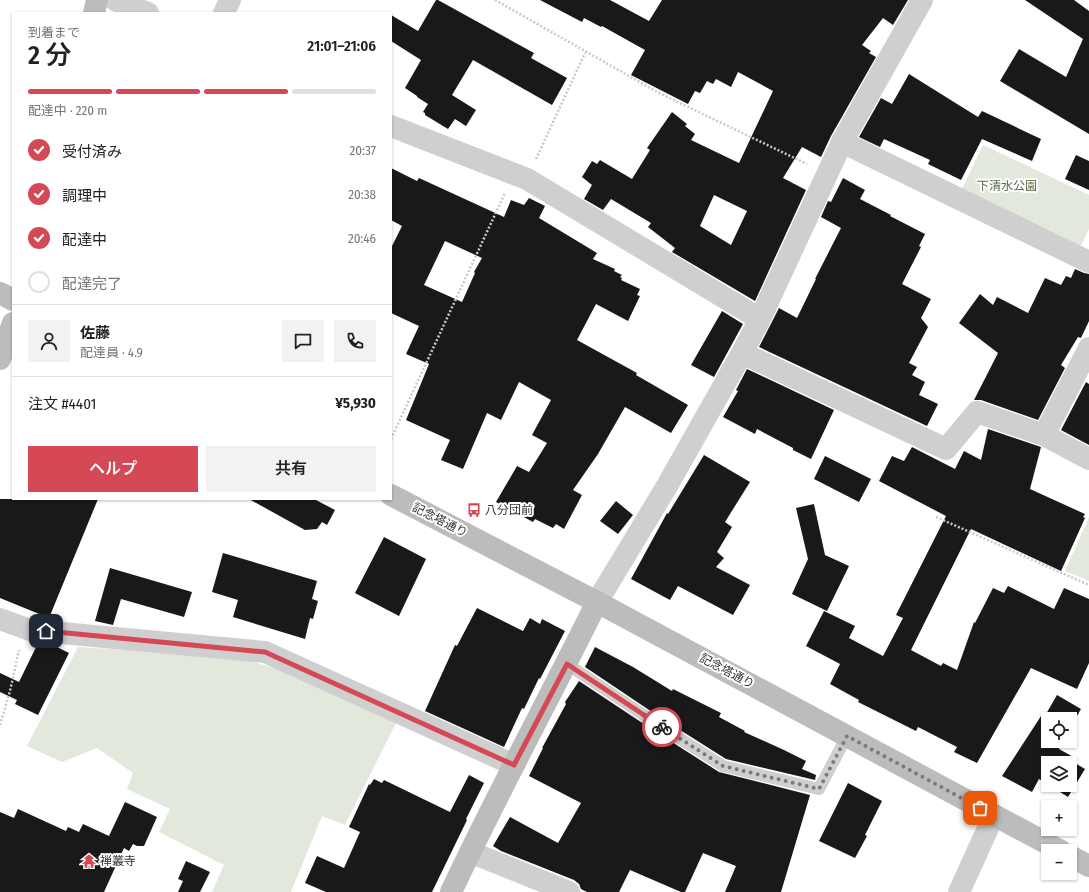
<!DOCTYPE html>
<html lang="ja">
<head>
<meta charset="utf-8">
<style>
  :root { --surface:#fff; --page:#f2f2f2; --text:#222; --muted:#767676; --line:#e0e0e0; --accent:#d44955 }
  body { margin:0; font-family:"Fira Sans Condensed","Noto Sans JP",sans-serif; background:var(--page); color:var(--text); height:100vh; display:flex; flex-direction:column; font-size:15px; white-space:nowrap }
  * { box-sizing:border-box; margin:0 }
  p { font-size:13px; color:var(--muted) }
  .icon { flex:none; width:22px; height:22px; fill:none; stroke:currentColor; stroke-width:2; stroke-linecap:round; stroke-linejoin:round }
  .map { position:relative; flex:1; overflow:hidden }
  .side { position:absolute; left:12px; top:12px; width:380px; height:488px; display:flex; flex-direction:column; background:var(--surface); border-radius:0px; box-shadow:0 1px 3px #0004 }
  .side>* { flex:none }
  .fabs { position:absolute; left:1041px; top:712px; display:grid; gap:8px }
  .fabs a { display:grid; place-items:center; width:36px; height:36px; border-radius:0px; background:var(--surface); box-shadow:0 1px 3px #0004; font-size:20px }
  .pin { position:absolute; display:grid; place-items:center; width:34px; height:34px; color:#fff; margin:-17px; border-radius:8px; box-shadow:0 2px 6px #0006 }
  .courier { position:absolute; display:grid; place-items:center; width:40px; height:40px; margin:-20px; border:3px solid #d44955; border-radius:50%; background:#fff; color:#222; box-shadow:0 1px 5px #0007 }
  .headline em { font-style:normal; font-weight:600 }
  .headline div { display:flex; flex-direction:column-reverse }
  .headline { display:flex; align-items:center; justify-content:space-between; height:68px; padding:0 16px }
  h1 { font-size:26px; font-weight:600; line-height:30px }
  .bar { display:grid; grid-template-columns:repeat(4,1fr); gap:6px 4px; align-content:center; height:48px; padding:0 16px }
  .bar i { height:5px; border-radius:3px; background:var(--line) }
  .bar .active { background:var(--accent) }
  .bar p { grid-column:span 4 }
  .line { display:flex; align-items:center; gap:10px; padding:0 16px; border-top:1px solid var(--line) }
  .line div { flex:1 }
  .round { display:grid; place-items:center; flex:none; width:42px; height:42px; border-radius:0px; background:var(--page) }
  ol { padding:0 16px; list-style:none }
  li { display:flex; align-items:center; gap:12px; height:44px }
  li p { margin-inline-start:auto }
  li .icon { padding:4px; border-radius:50%; background:var(--accent); color:#fff; stroke-width:4 }
  li:last-child { color:var(--muted) }
  li i { width:22px; height:22px; border:2px solid var(--line); border-radius:50% }
  .action { display:flex; gap:8px; margin-top:auto; padding:8px 16px }
  .action a { flex:1; height:46px; border-radius:0px; background:var(--accent); color:#fff; font-size:16px; font-weight:600; line-height:46px; text-align:center }
  .action a+a { background:var(--page); color:var(--text) }
  .map>svg:first-child { display:block }
</style>
</head>
<body>
<div class="map">
<svg width="1089" height="892" viewBox="0 0 1089 892">
  <rect width="100%" height="100%" fill="#fff"/>
  <path fill="#e2e8dc" d="M 983,145 L 1089,195 L 1089,229 L 1079,250 L 960,193 Z
    M 1089,517 L 1089,581 L 1065,571 Z
    M 78,647 L 196,654 L 253,662 L 299,675 L 398,719 L 345,825 L 322,816 L 291,892 L 212,892 L 224,865 L 159,832 L 170,809 L 127,789 L 133,773 L 97,748 L 62,762 L 27,746 Z"/>
  <path fill="#191919" fill-rule="evenodd" d="M 436,0 L 438,0 L 534,53 L 531,58 L 567,78 L 552,105 L 473,60 L 452,95 L 476,110 L 466,126 L 455,119 L 448,129 L 425,115 L 425,113 L 423,112 L 428,104 L 417,97 L 417,96 L 405,88 L 421,60 L 391,41 L 391,15 L 418,31 Z
    M 540,0 L 610,0 L 649,21 L 662,0 L 908,0 L 893,25 L 883,18 L 862,45 L 871,51 L 869,53 L 876,57 L 831,136 L 821,157 L 802,147 L 783,178 L 806,190 L 755,301 L 672,252 L 675,248 L 648,227 L 651,223 L 611,199 L 603,210 L 584,199 L 592,185 L 582,177 L 592,161 L 597,164 L 600,160 L 632,179 L 650,150 L 647,148 L 672,112 L 687,124 L 685,126 L 695,134 L 691,140 L 739,163 L 773,91 L 738,72 L 731,87 L 716,79 L 713,84 L 707,81 L 700,93 L 695,91 L 688,104 L 631,75 L 645,50 L 602,26 L 601,27 L 584,18 L 582,22 ZM 714,195 L 747,211 L 731,245 L 700,226 Z
    M 1025,0 L 1074,0 L 1089,11 L 1089,134 L 1000,81 L 1019,49 L 1066,77 L 1083,39 Z
    M 909,74 L 978,117 L 982,111 L 1041,139 L 1032,161 L 982,139 L 961,180 L 928,164 L 930,160 L 884,139 L 880,147 L 859,137 L 881,98 L 892,104 Z
    M 1076,155 L 1089,161 L 1089,190 L 1065,179 Z
    M 391,168 L 417,181 L 419,178 L 504,217 L 511,200 L 524,205 L 529,198 L 545,206 L 539,218 L 597,253 L 593,259 L 615,269 L 614,271 L 622,275 L 620,277 L 622,278 L 621,280 L 640,289 L 637,295 L 640,296 L 628,321 L 596,304 L 577,340 L 637,373 L 636,375 L 688,405 L 671,433 L 625,407 L 598,454 L 573,490 L 582,495 L 564,529 L 556,524 L 553,528 L 535,519 L 533,522 L 496,502 L 517,466 L 529,472 L 547,443 L 532,435 L 551,400 L 519,382 L 501,420 L 487,413 L 463,469 L 441,460 L 450,440 L 406,420 L 429,364 L 406,354 L 419,326 L 391,313 L 391,248 L 402,226 L 391,220 ZM 445,241 L 482,258 L 474,272 L 475,273 L 462,302 L 424,285 Z
    M 843,178 L 865,190 L 860,199 L 891,215 L 890,216 L 925,234 L 919,246 L 921,247 L 902,284 L 931,299 L 921,318 L 928,327 L 909,363 L 917,367 L 912,375 L 925,382 L 919,395 L 938,404 L 927,426 L 759,347 L 779,308 L 797,318 L 816,279 L 815,279 L 841,228 L 821,217 L 828,201 L 831,202 Z
    M 1075,269 L 1084,273 L 1089,274 L 1089,321 L 1081,338 L 1078,337 L 1061,365 L 1065,368 L 1038,420 L 981,400 L 974,400 L 998,353 L 959,323 L 980,294 L 993,305 L 997,297 L 1028,313 L 1045,278 L 1061,285 L 1066,276 L 1071,278 Z
    M 722,311 L 743,324 L 714,377 L 691,365 Z
    M 747,369 L 834,410 L 811,459 L 793,450 L 793,448 L 757,429 L 755,434 L 723,417 L 738,391 L 736,390 Z
    M 1086,382 L 1089,384 L 1089,445 L 1061,430 Z
    M 988,429 L 1041,447 L 1030,489 L 1085,514 L 1083,517 L 1085,518 L 1061,571 L 971,529 L 911,650 L 941,666 L 943,663 L 957,670 L 974,622 L 975,623 L 993,588 L 1004,593 L 1008,586 L 1054,609 L 1064,588 L 1089,599 L 1089,663 L 1077,689 L 1031,668 L 977,763 L 954,752 L 957,747 L 918,727 L 916,731 L 858,702 L 859,700 L 830,684 L 840,664 L 806,646 L 824,611 L 855,626 L 849,638 L 883,656 L 903,618 L 896,615 L 946,516 L 879,481 L 892,456 L 904,461 L 912,447 L 955,469 L 964,451 L 981,460 Z
    M 704,455 L 750,482 L 725,522 L 732,527 L 717,552 L 724,558 L 716,567 L 750,585 L 733,615 L 678,586 L 670,600 L 631,579 L 667,513 L 668,514 Z
    M 825,456 L 871,479 L 859,502 L 814,479 Z
    M 0,499 L 98,499 L 49,618 L 0,598 Z
    M 249,499 L 314,499 L 335,510 L 327,525 L 322,522 L 317,529 L 305,530 Z
    M 616,501 L 633,515 L 618,534 L 600,521 Z
    M 814,504 L 825,555 L 849,566 L 827,611 L 792,594 L 808,559 L 796,508 Z
    M 384,537 L 426,559 L 399,616 L 355,593 Z
    M 223,553 L 317,581 L 312,599 L 318,601 L 313,619 L 310,618 L 305,639 L 233,617 L 238,600 L 212,592 Z
    M 110,568 L 192,592 L 184,617 L 121,599 L 113,625 L 95,621 Z
    M 477,608 L 523,631 L 530,618 L 540,624 L 542,619 L 565,631 L 540,679 L 539,678 L 524,709 L 522,708 L 504,747 L 425,711 L 455,645 L 457,646 Z
    M 38,643 L 53,645 L 69,653 L 38,715 L 15,704 L 17,700 L 0,692 L 0,673 L 19,682 Z
    M 595,647 L 633,667 L 672,691 L 673,689 L 721,713 L 719,717 L 745,731 L 744,732 L 784,750 L 806,761 L 802,769 L 816,775 L 815,780 L 726,759 L 658,716 L 585,667 Z
    M 579,681 L 650,728 L 719,772 L 810,795 L 781,892 L 725,892 L 736,866 L 703,853 L 685,892 L 681,892 L 630,870 L 619,892 L 587,892 L 581,889 L 579,884 L 574,880 L 501,851 L 493,846 L 510,817 L 558,843 L 581,803 L 529,776 L 543,748 L 542,748 L 566,704 L 565,702 Z
    M 1057,695 L 1081,709 L 1070,728 L 1070,719 L 1048,719 L 1048,741 L 1063,741 L 1059,749 L 1077,759 L 1075,763 L 1085,769 L 1068,797 L 1049,785 L 1070,785 L 1070,763 L 1048,763 L 1048,784 L 1039,779 L 1032,792 L 1002,776 L 1043,713 L 1046,714 Z
    M 469,775 L 484,783 L 466,819 L 467,820 L 432,892 L 326,892 L 305,883 L 317,856 L 344,868 L 360,832 L 349,827 L 369,784 L 370,785 L 374,779 L 382,783 L 384,780 L 450,812 Z
    M 848,783 L 882,801 L 865,835 L 867,836 L 855,858 L 819,841 Z
    M 125,802 L 157,817 L 144,846 L 137,846 L 133,844 L 129,851 L 124,848 L 104,892 L 0,892 L 0,812 L 14,818 L 18,809 L 66,831 L 68,827 L 79,832 L 83,824 L 109,836 Z
    M 186,861 L 210,872 L 200,892 L 178,892 L 183,881 L 178,879 Z"/>
  <g fill="none" stroke-linecap="round" stroke-linejoin="round">
    <path stroke="#c9c9c9" stroke-width="2.5" stroke-dasharray="2 2" stroke-linecap="butt" d="M 495,0 L 659,93 L 807,164
      M 536,159 L 585,53
      M 391,439 L 505,193
      M 936,517 L 1089,585
      M 0,725 L 10,691 L 19,650"/>
    <path stroke="#cfcfcf" stroke-width="12" d="M 567,664 L 654,722 L 723,766 L 819,789 L 847,736"/>
    <path stroke="#cfcfcf" stroke-width="22" d="M 115,0 L 148,13
      M 224,13 L 230,0
      M 391,126 L 527,179 L 760,319
      M 842,142 L 1089,262
      M 742,353 L 946,449 L 977,412 L 1044,435 L 1089,348
      M 1044,435 L 1089,459
      M 597,602 L 667,486 L 742,353 L 760,319 L 842,142 L 922,0
      M 0,619 L 30,630 L 265,652 L 514,765
      M 470,852 L 569,892
      M 959,892 L 994,815"/>
    <path stroke="#bcbcbc" stroke-width="22" d="M 94,13 L 97,0
      M 0,293 L 13,300
      M 0,359 L 13,323
      M 391,495 L 597,602 L 1061,851
      M 1070,856 L 1089,866
      M 451,892 C 497,794 549,699 597,602"/>
  </g>
  <g fill="none" stroke-linecap="round" stroke-linejoin="round">
    <path stroke="#7a7a7a" stroke-width="4" stroke-dasharray="0 7.2" d="M 662,727 L 723,766 L 819,789 L 847,736 L 980,808"/>
    <path stroke="#d44955" stroke-width="5" d="M 46,631 L 265,652 L 514,765 L 567,664 L 662,727"/>
  </g>
  <defs>
    <symbol id="bus-bare" viewBox="-9 -9 18 18"><path d="M-5-6H5V4H4V6H2V4H-2V6H-4V4H-5ZM-3.5-4V0h7V-4ZM-3.5 1.2v1.5H-2V1.2ZM2 1.2v1.5H3.5V1.2Z" fill="#d44955" stroke="#fff" stroke-width="2.5" paint-order="stroke"/></symbol>
    <symbol id="temple-bare" viewBox="-9 -9 18 18"><path d="M0-6L5-2H3V0L6.5 2.5H4V6H1.5V3h-3V6H-4V2.5H-6.5L-3 0V-2H-5Z" fill="#d44955" stroke="#fff" stroke-width="2.5" paint-order="stroke"/></symbol>
  </defs>
  <g fill-rule="evenodd">
    <use href="#bus-bare" x="464" y="500" width="20" height="20"/>
    <use href="#temple-bare" x="79" y="851" width="20" height="20"/>
  </g>
  <g text-anchor="middle" stroke-width="4" stroke-linejoin="round" paint-order="stroke">
    <g font-size="12" fill="#566a43" stroke="#fff">
      <text x="1007" y="190">下清水公園</text>
    </g>
    <g font-size="12" fill="#323232" stroke="#fff" text-anchor="start">
      <text x="485" y="514">八分団前</text>
      <text x="100" y="865">禅叢寺</text>
    </g>
    <g font-size="12" fill="#323232" stroke="#fff">
      <text transform="translate(440 520) rotate(27)" y="4">記念塔通り</text>
      <text transform="translate(727 671) rotate(28)" y="4">記念塔通り</text>
    </g>
  </g>
</svg>
<div class="fabs">
<a><svg class="icon" aria-label="locate" viewBox="0 0 24 24"><circle cx="12" cy="12" r="6"/><path d="M12 2v4M12 18v4M2 12h4M18 12h4"/></svg></a>
<a><svg class="icon" aria-label="layers" viewBox="0 0 24 24"><path d="M12 4l9 5-9 5-9-5zM3 14l9 5 9-5"/></svg></a>
<a>+</a>
<a>−</a>
</div>
<div class="pin" style="left:980px;top:808px;background:#ea580c"><svg class="icon" aria-label="bag" viewBox="0 0 24 24"><path d="M5 8h14l-1 12H6zM9 8a3 3 0 0 1 6 0"/></svg></div>
<div class="pin" style="left:46px;top:631px;background:#1f2937"><svg class="icon" aria-label="home" viewBox="0 0 24 24"><path d="M3 11l9-7 9 7M6 9v11h12V9"/></svg></div>
<div class="courier" style="left:662px;top:727px"><svg class="icon" aria-label="bike" viewBox="0 0 24 24"><circle cx="6" cy="16" r="4"/><circle cx="18" cy="16" r="4"/><path d="M6 16l4-8h5l3 8M10 8l3 8H6M13 5h3"/></svg></div>
<section class="side">
<div class="headline"><div><h1>2 分</h1><p>到着まで</p></div><em>21:01–21:06</em></div>
<div class="bar"><i class="active"></i><i class="active"></i><i class="active"></i><i></i><p>配達中 · 220 m</p></div>
<ol>
<li><svg class="icon" aria-label="check" viewBox="0 0 24 24"><path d="M5 12l5 5 9-10"/></svg>受付済み<p>20:37</p></li>
<li><svg class="icon" aria-label="check" viewBox="0 0 24 24"><path d="M5 12l5 5 9-10"/></svg>調理中<p>20:38</p></li>
<li><svg class="icon" aria-label="check" viewBox="0 0 24 24"><path d="M5 12l5 5 9-10"/></svg>配達中<p>20:46</p></li>
<li><i></i>配達完了</li>
</ol>
<div class="line" style="height:72px"><a class="round"><svg class="icon" aria-label="person" viewBox="0 0 24 24"><circle cx="12" cy="8" r="4"/><path d="M4 21q1-7 8-7t8 7"/></svg></a><div><b>佐藤</b><p>配達員 · 4.9</p></div><a class="round"><svg class="icon" aria-label="chat" viewBox="0 0 24 24"><path d="M4 5h16v11H9l-5 4z"/></svg></a><a class="round"><svg class="icon" aria-label="phone" viewBox="0 0 24 24"><path d="M5 4h4l2 5-3 2q2 4 5 5l2-3 5 2v4C11 20 4 13 5 4z"/></svg></a></div>
<div class="line" style="height:52px"><div>注文 #4401</div><b>¥5,930</b></div>
<div class="action"><a>ヘルプ</a><a>共有</a></div>
</section>
</div>
</body>
</html>
